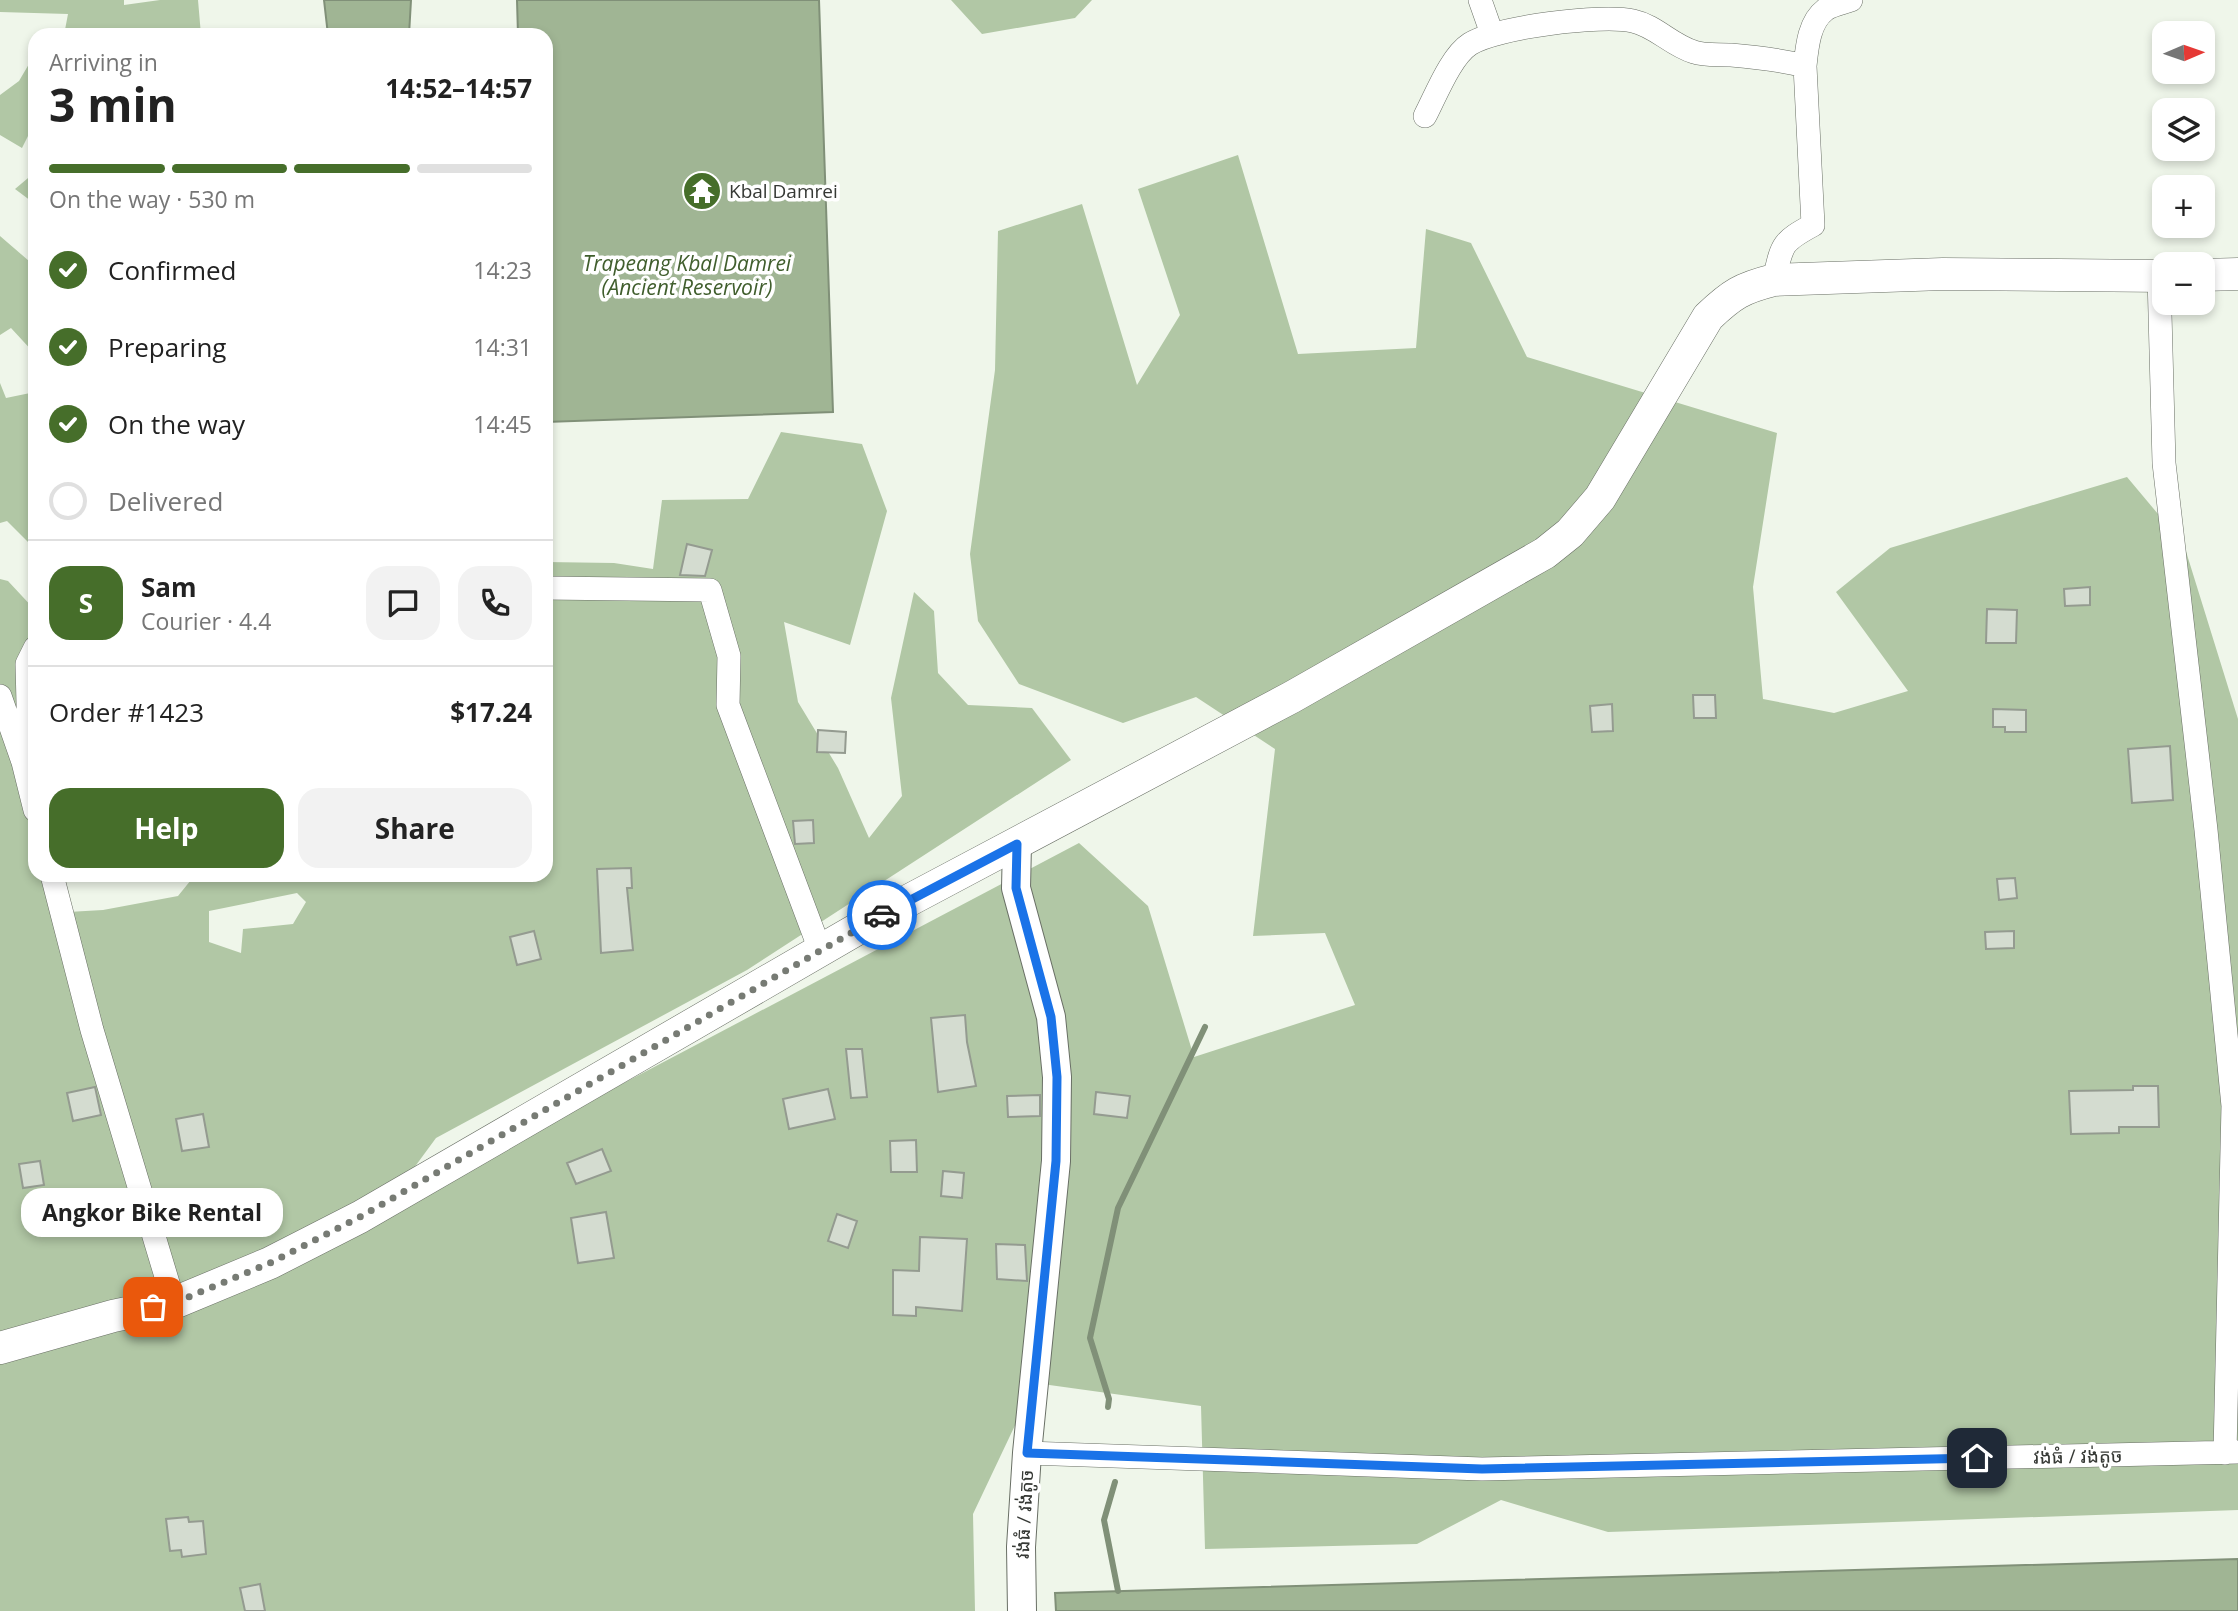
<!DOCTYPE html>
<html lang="en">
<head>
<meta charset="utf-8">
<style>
  :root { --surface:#fff; --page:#f2f2f2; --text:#222; --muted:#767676; --line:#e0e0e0; --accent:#466e2a }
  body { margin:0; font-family:"Open Sans","Noto Sans Khmer",sans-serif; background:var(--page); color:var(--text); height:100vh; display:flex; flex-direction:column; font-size:26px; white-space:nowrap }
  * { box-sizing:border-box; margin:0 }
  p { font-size:23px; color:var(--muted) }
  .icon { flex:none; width:38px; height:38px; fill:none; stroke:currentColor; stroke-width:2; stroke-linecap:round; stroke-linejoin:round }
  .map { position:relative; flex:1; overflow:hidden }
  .panel { position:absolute; left:28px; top:28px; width:525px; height:854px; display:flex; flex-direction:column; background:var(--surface); border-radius:21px; box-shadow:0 4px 10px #0003 }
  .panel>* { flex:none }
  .needle { width:46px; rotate:88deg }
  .tools { position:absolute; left:2152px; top:21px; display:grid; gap:14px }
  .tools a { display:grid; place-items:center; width:63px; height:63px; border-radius:14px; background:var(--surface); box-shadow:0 4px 10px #0003; font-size:35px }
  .pin { position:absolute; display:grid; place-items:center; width:60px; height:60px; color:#fff; margin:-30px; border-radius:14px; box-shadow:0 4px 10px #0006 }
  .courier { position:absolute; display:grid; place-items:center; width:70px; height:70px; margin:-35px; border:5px solid #1a73e8; border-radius:50%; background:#fff; color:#222; box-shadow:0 2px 9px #0007 }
  .bubble { position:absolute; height:49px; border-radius:21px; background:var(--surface); box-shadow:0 4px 10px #0003; font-size:23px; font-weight:700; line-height:49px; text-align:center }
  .summary em { font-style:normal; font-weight:700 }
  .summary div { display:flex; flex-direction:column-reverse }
  .summary { display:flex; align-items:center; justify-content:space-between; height:119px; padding:0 21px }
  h1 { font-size:46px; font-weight:700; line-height:52px }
  .bar { display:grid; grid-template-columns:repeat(4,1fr); gap:10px 7px; align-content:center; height:84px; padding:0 21px }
  .bar i { height:9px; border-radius:5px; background:var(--line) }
  .bar .selected { background:var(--accent) }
  .bar p { grid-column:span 4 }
  .line { display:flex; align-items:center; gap:18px; padding:0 21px; border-top:2px solid var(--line) }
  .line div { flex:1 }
  .round { display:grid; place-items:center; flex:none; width:74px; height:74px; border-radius:21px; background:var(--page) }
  ol { padding:0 21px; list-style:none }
  li { display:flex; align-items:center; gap:21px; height:77px }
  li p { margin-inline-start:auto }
  li .icon { padding:7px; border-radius:50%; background:var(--accent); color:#fff; stroke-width:4 }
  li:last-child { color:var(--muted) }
  li i { width:38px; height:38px; border:4px solid var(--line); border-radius:50% }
  .button { display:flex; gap:14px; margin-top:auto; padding:14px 21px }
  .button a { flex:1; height:80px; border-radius:21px; background:var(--accent); color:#fff; font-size:28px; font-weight:700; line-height:80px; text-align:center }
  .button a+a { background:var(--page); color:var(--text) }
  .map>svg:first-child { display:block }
</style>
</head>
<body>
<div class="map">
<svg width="2238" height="1611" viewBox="0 0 2238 1611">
  <rect width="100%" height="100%" fill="#eff6ea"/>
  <path fill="#b1c7a5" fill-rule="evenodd" d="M 0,0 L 124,0 L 124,5 L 160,0 L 198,0 L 201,35 L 64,35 L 68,14 L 0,12 Z
    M 951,0 L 1092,0 L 1075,18 L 982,34 Z
    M 35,62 L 35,122 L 22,148 L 0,135 L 0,95 L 19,81 L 29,64 Z
    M 1238,155 L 1298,354 L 1416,348 L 1426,229 L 1471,243 L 1527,357 L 1777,433 L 1753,587 L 1763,699 L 1834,713 L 1908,691 L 1836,592 L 1890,548 L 2127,477 L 2184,545 L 2238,719 L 2238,1510 L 1608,1532 L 1501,1500 L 1417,1544 L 1205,1549 L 1201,1406 L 1035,1383 L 973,1514 L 975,1611 L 0,1611 L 0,579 L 8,581 L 35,610 L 35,875 L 60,875 L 68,912 L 103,910 L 178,896 L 195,875 L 546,875 L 546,562 L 614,563 L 653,569 L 662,500 L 748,499 L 781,432 L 862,444 L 887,511 L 850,645 L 784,622 L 798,702 L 838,768 L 869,838 L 902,796 L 891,698 L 914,592 L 934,611 L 938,673 L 968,705 L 1032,708 L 1071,760 L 747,970 L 436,1138 L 383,1210 L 1079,843 L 1148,906 L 1194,1057 L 1355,1005 L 1325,933 L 1253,936 L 1275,749 L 1196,697 L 1123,723 L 1019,684 L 978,621 L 970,554 L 995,370 L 998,231 L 1082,204 L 1137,385 L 1180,315 L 1138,189 ZM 297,893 L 306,902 L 293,924 L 243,929 L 241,953 L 209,942 L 209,911 Z
    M 34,173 L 35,174 L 35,204 L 15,189 Z
    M 0,236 L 29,261 L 35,260 L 35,354 L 11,328 L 0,335 Z
    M 0,383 L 6,398 L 35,392 L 35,557 L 28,542 L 7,521 L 0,523 Z"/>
  <path fill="#a0b594" stroke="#809078" stroke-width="2" d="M 324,0 L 411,0 L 409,35 L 328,35 Z
    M 517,0 L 819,0 L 833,412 L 546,422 L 546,35 L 518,35 Z
    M 2238,1559 L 2238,1611 L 1056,1611 L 1055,1593 Z"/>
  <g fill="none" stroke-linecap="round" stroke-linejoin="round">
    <path stroke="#809078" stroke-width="6" d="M 1108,1407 L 1109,1399 L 1090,1338 L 1118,1208 L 1205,1027
      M 1115,1482 L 1104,1520 L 1118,1591"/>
  </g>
  <path fill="#d4dcd0" stroke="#949b90" stroke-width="2" d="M 687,544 L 712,550 L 705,576 L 680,575 Z
    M 2090,587 L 2090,605 L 2065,606 L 2064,589 Z
    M 1987,609 L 2017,610 L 2016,643 L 1986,643 Z
    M 1693,695 L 1715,695 L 1716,718 L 1694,718 Z
    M 1612,704 L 1613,731 L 1592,732 L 1590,706 Z
    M 1993,709 L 2026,710 L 2026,732 L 2005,732 L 2005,727 L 1993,727 Z
    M 818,730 L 846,732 L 845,753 L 817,752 Z
    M 2170,746 L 2173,800 L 2132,803 L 2128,749 Z
    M 813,820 L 814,843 L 795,844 L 793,821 Z
    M 631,868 L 632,888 L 627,888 L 633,950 L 601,953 L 597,869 Z
    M 2015,878 L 2017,898 L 1999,900 L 1997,879 Z
    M 534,931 L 541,959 L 517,965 L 510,937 Z
    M 2014,931 L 2014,948 L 1986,949 L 1985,932 Z
    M 965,1015 L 967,1042 L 976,1086 L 938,1092 L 931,1018 Z
    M 846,1049 L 862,1049 L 867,1097 L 851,1098 Z
    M 2133,1086 L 2158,1086 L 2159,1127 L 2119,1127 L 2119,1133 L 2071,1134 L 2069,1091 L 2133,1090 Z
    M 95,1087 L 101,1115 L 73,1121 L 67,1093 Z
    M 828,1089 L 835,1119 L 789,1129 L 783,1099 Z
    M 1096,1092 L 1130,1096 L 1127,1118 L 1094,1114 Z
    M 1040,1095 L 1040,1116 L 1008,1117 L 1007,1096 Z
    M 203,1114 L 209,1147 L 182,1151 L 176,1119 Z
    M 916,1140 L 917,1172 L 891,1172 L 890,1141 Z
    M 602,1149 L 611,1171 L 576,1184 L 567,1163 Z
    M 40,1161 L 44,1185 L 23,1188 L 19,1164 Z
    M 943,1171 L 964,1173 L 962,1198 L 941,1196 Z
    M 606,1212 L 614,1258 L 578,1263 L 571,1218 Z
    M 837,1214 L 857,1221 L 848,1248 L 828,1241 Z
    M 920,1237 L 967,1239 L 962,1311 L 916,1307 L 916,1316 L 893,1315 L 893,1270 L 919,1271 Z
    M 996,1244 L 1025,1245 L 1027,1281 L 997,1279 Z
    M 188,1517 L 189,1522 L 203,1521 L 206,1554 L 182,1557 L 181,1550 L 170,1551 L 166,1519 Z
    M 260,1584 L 265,1611 L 245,1611 L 240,1588 Z"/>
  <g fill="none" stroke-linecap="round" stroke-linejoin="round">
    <defs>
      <path id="minor" d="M 1480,0 L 1492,34
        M 1425,116 C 1436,95 1451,56 1470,44 C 1497,27 1602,14 1633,21 C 1656,26 1671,45 1694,52 C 1705,56 1719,54 1731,55 C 1756,57 1780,60 1805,66
        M 2159,276 L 2164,463 L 2206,830 L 2233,1106 L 2225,1453
        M 1774,280 C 1782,245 1781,242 1813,225 L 1805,66 C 1807,47 1809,22 1825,10 C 1831,5 1843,3 1851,0
        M 546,588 L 710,590 L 729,656 L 728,705 L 820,950
        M 0,696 L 23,762 L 35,810
        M 24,759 L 29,742 L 27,664 L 35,648
        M 52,875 L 92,1030 L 174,1303
        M 1027,1453 L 1482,1469 L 2238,1452"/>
      <path id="tertiary" d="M 1017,844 L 1016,888 L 1051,1017 L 1057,1077 L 1056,1161 L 1027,1453 L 1021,1547 L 1022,1611"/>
      <path id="secondary" d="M 2203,275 L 2238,274
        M 0,1348 L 113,1316 L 174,1303 L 270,1263 L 360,1217 L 885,913 L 1292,697 L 1545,553 L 1570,533 L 1600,498 L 1708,317 C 1732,294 1742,288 1774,280 L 1943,274 L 2165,276"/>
    </defs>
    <use href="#minor" stroke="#696f65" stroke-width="24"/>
    <use href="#tertiary" stroke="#696f65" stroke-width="30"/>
    <use href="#secondary" stroke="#696f65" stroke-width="33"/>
    <use href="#minor" stroke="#fff" stroke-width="23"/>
    <use href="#tertiary" stroke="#fff" stroke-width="28"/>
    <use href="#secondary" stroke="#fff" stroke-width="32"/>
  </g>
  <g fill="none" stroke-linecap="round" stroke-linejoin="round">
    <path stroke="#777b74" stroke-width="7" stroke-dasharray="0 12.6" d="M 153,1307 L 174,1303 L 270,1263 L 360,1217 L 882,915"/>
    <path stroke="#1a73e8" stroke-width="9" d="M 882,915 L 1017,844 L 1016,888 L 1051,1017 L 1057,1077 L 1056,1161 L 1027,1453 L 1482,1469 L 1977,1458"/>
  </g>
  <defs>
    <symbol id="temple-disc" viewBox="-11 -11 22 22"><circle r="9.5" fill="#466e2a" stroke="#fff"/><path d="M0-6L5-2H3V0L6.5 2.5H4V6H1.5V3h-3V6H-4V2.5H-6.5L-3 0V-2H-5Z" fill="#fff"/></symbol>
  </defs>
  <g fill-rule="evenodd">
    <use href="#temple-disc" x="680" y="169" width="44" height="44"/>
  </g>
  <g text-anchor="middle" stroke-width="7" stroke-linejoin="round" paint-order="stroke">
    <g font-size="19" fill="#363935" stroke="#fff" text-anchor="start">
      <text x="729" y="198">Kbal Damrei</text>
    </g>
    <g font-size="19" fill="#363935" stroke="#fff">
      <text transform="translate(2078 1456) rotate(-1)" y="7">វង់ធំ / វង់តូច</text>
      <text transform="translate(1024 1514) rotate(-87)" y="7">វង់ធំ / វង់តូច</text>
    </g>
    <g font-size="21" font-style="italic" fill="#405e2d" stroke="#fff">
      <text x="687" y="271">Trapeang Kbal Damrei<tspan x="687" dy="24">(Ancient Reservoir)</tspan></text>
    </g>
  </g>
</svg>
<div class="tools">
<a><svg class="needle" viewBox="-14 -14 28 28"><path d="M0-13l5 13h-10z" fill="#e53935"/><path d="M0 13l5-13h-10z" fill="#767676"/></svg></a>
<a><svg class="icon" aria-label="layers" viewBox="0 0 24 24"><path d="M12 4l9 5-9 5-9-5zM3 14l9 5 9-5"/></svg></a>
<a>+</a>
<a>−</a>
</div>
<div class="pin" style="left:153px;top:1307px;background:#ea580c"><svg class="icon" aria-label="bag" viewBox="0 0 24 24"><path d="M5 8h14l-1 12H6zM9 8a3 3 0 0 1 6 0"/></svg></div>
<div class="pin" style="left:1977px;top:1458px;background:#1f2937"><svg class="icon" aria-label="home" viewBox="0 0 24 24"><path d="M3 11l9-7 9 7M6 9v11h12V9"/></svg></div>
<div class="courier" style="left:882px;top:915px"><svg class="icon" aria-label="car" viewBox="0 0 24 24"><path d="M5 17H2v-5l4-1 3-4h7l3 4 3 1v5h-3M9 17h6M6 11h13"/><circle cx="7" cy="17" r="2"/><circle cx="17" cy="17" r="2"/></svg></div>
<div class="bubble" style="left:21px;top:1188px;width:262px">Angkor Bike Rental</div>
<section class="panel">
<div class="summary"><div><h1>3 min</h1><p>Arriving in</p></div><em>14:52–14:57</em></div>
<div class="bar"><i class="selected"></i><i class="selected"></i><i class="selected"></i><i></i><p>On the way · 530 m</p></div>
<ol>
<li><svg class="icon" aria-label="check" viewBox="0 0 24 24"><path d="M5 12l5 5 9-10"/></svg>Confirmed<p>14:23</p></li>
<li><svg class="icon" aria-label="check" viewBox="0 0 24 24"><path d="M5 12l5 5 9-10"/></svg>Preparing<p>14:31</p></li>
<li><svg class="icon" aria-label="check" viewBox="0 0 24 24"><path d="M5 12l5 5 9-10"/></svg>On the way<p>14:45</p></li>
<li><i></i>Delivered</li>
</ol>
<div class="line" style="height:126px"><b class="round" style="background:var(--accent);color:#fff">S</b><div><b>Sam</b><p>Courier · 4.4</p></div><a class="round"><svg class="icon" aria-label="chat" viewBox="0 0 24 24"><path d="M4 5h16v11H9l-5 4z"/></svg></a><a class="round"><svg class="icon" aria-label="phone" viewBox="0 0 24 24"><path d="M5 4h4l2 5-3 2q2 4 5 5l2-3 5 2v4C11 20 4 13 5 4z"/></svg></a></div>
<div class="line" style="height:91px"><div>Order #1423</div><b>$17.24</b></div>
<div class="button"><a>Help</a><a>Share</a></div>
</section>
</div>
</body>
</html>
